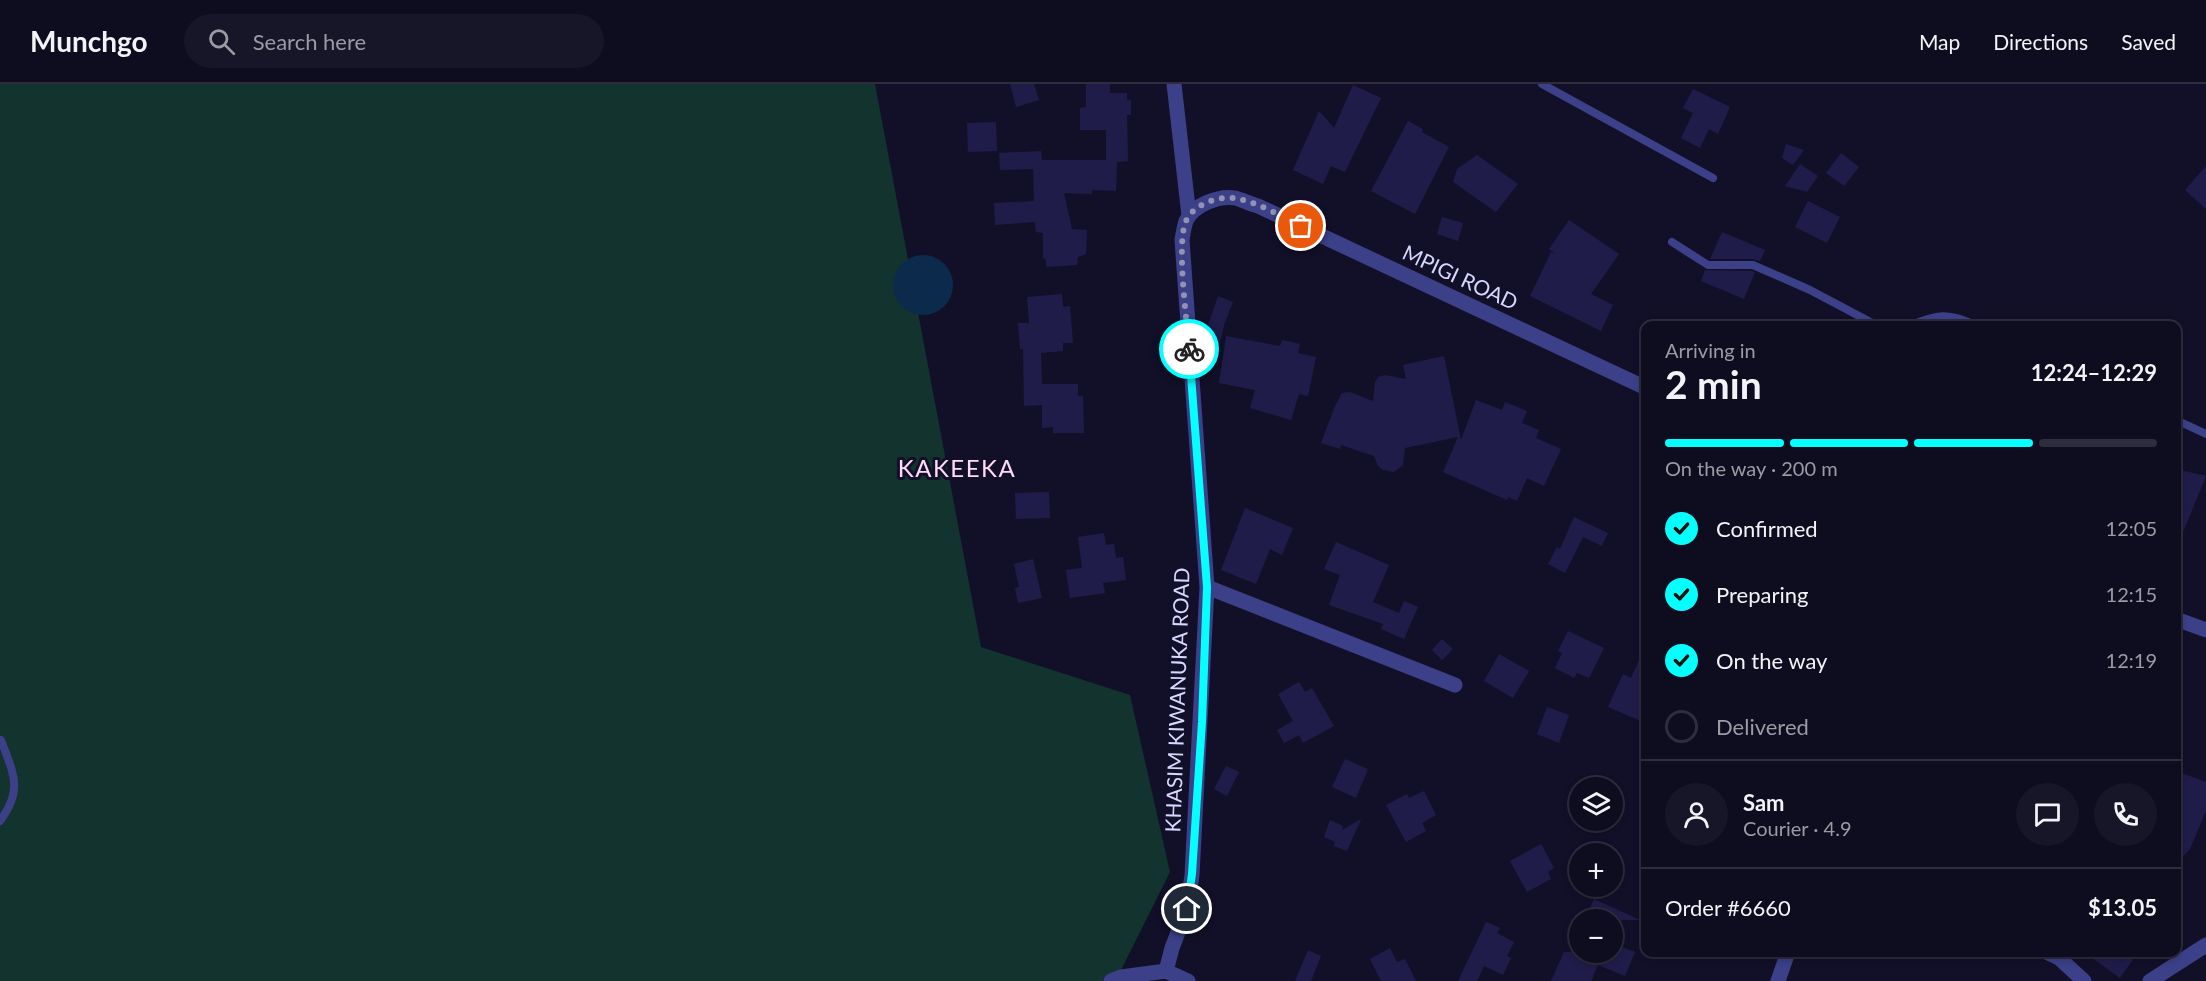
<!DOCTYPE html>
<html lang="en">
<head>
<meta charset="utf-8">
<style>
  :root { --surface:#0e0c1f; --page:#171528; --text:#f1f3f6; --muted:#9b9ba4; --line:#2e2c3d; --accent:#04fffe }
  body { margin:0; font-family:Lato,sans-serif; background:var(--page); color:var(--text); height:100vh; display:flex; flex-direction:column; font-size:22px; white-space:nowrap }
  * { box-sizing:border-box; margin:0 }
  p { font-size:20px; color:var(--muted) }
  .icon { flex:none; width:33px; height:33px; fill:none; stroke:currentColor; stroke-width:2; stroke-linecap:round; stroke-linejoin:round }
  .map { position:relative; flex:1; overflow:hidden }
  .panel { position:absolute; left:1641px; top:237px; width:540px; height:636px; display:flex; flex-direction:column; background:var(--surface); border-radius:12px; box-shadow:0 3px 9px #0003,0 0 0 2px var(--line) }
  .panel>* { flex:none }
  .controls { position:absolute; left:1569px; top:693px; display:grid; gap:12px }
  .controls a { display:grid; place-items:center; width:54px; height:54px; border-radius:50%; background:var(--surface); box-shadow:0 3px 9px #0003,0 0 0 2px var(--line); font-size:30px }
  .pin { position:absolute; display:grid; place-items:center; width:51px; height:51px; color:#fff; margin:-26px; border:3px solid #fff; border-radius:50%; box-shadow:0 2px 6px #0007 }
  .courier { position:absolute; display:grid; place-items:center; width:60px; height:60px; margin:-30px; border:4px solid #04fffe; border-radius:50%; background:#fff; color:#222; box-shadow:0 2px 8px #0007 }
  .summary em { font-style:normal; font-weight:700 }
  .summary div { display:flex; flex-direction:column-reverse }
  .summary { display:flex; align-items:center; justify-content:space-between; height:102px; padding:0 24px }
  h1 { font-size:39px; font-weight:700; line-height:45px }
  .bar { display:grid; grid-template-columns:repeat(4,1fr); gap:9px 6px; align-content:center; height:72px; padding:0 24px }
  .bar i { height:8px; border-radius:4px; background:var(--line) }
  .bar .current { background:var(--accent) }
  .bar p { grid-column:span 4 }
  .line { display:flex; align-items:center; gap:15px; padding:0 24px; border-top:2px solid var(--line) }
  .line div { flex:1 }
  .round { display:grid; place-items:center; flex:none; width:63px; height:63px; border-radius:32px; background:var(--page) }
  ol { padding:0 24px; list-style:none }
  li { display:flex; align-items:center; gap:18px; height:66px }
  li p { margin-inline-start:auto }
  li .icon { padding:6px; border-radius:50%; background:var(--accent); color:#111; stroke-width:4 }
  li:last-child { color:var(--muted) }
  li i { width:33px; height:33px; border:3px solid var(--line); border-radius:50% }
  header { display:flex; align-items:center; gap:36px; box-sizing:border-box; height:84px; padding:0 30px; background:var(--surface); border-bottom:2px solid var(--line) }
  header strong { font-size:28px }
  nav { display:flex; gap:33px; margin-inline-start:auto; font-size:21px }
  .search { width:420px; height:54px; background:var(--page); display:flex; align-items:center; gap:15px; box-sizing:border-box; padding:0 21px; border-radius:33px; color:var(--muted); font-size:22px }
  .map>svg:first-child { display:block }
</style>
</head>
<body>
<header>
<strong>Munchgo</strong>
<div class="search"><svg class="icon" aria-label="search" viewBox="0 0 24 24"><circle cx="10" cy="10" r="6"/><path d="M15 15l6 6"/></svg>Search here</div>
<nav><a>Map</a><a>Directions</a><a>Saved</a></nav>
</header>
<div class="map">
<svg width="2206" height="897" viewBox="0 0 2206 897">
  <rect width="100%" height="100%" fill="#121029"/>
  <path fill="#13332e" d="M 0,0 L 875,0 L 981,563 L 1130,611 L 1170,788 L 1118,892 L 1102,897 L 0,897 Z"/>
  <path fill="#0c2a4b" d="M893 201a30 30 0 1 1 60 0a30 30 0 1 1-60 0Z"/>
  <path fill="#201c4a" d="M 1010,0 L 1034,0 L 1039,16 L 1016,23 Z
    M 1086,0 L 1110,0 L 1110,9 L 1127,9 L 1127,16 L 1131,16 L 1131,31 L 1127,31 L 1128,77 L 1117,78 L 1116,107 L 1092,106 L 1092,110 L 1064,109 L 1072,145 L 1087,146 L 1086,170 L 1078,173 L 1077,181 L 1046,183 L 1046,175 L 1043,174 L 1043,149 L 1036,148 L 1035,138 L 995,141 L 994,119 L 1034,117 L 1033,85 L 1000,86 L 999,69 L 1041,67 L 1042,76 L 1106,76 L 1106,46 L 1080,46 L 1080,24 L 1086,23 Z
    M 1353,1 L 1381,14 L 1345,88 L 1331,82 L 1323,100 L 1293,86 L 1319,27 L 1334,44 Z
    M 1693,5 L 1730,23 L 1718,50 L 1709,45 L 1700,64 L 1681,54 L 1693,29 L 1683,24 Z
    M 1408,37 L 1423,45 L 1422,48 L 1449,63 L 1415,130 L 1371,107 Z
    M 996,38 L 997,67 L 968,68 L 967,39 Z
    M 1786,60 L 1804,66 L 1793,81 L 1782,74 Z
    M 1841,69 L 1859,83 L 1844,102 L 1826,89 Z
    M 1477,71 L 1518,100 L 1496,128 L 1453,98 L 1457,85 Z
    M 1800,80 L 1818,92 L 1807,108 L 1785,102 Z
    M 2206,82 L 2206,125 L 2185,106 Z
    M 1808,117 L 1840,133 L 1827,159 L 1795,143 Z
    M 1442,133 L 1463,139 L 1458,157 L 1437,150 Z
    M 1569,136 L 1619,170 L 1591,210 L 1613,221 L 1601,247 L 1530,212 L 1551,168 L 1556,170 L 1549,165 Z
    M 1722,148 L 1765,166 L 1760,177 L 1753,175 L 1710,175 Z
    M 1705,186 L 1752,187 L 1755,188 L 1744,215 L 1701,197 Z
    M 1062,210 L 1063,223 L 1070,222 L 1073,259 L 1063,259 L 1063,267 L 1041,269 L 1042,300 L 1078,300 L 1078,312 L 1083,312 L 1084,349 L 1053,349 L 1053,343 L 1042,344 L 1042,321 L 1024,322 L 1023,265 L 1020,265 L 1018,239 L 1029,239 L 1027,213 Z
    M 1218,212 L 1233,218 L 1224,241 L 1220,259 L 1204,253 Z
    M 1226,252 L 1280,262 L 1282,256 L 1300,260 L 1298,269 L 1316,273 L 1308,312 L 1299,310 L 1291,336 L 1250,324 L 1255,306 L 1219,299 Z
    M 1444,272 L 1461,356 L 1476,316 L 1502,326 L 1505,318 L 1527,327 L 1522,339 L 1539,346 L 1536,354 L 1561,365 L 1544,402 L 1527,394 L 1517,417 L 1508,413 L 1507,416 L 1443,388 L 1458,353 L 1405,364 L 1403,381 L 1394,388 L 1383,386 L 1378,382 L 1374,372 L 1341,361 L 1340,365 L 1321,359 L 1335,322 L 1342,309 L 1350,308 L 1373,317 L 1375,298 L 1378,293 L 1385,291 L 1406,295 L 1403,281 Z
    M 2176,385 L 2206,392 L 2177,463 L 2176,463 Z
    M 1049,408 L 1050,434 L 1016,435 L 1015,409 Z
    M 1245,424 L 1293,444 L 1282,471 L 1270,465 L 1256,500 L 1221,486 Z
    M 1574,433 L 1608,449 L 1602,462 L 1583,453 L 1565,489 L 1548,480 L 1557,463 L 1560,465 Z
    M 1104,449 L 1106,461 L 1114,460 L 1116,474 L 1123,473 L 1126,496 L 1103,499 L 1105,509 L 1070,514 L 1066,486 L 1082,484 L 1078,453 Z
    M 1336,458 L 1389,481 L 1373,518 L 1399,529 L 1404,517 L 1418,523 L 1404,555 L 1381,545 L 1383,540 L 1329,521 L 1340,491 L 1324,485 Z
    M 1033,475 L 1042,514 L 1018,519 L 1015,504 L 1019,503 L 1014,480 Z
    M 1568,547 L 1604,564 L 1589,594 L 1577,589 L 1574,594 L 1555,584 L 1562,569 L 1558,567 Z
    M 1442,555 L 1453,565 L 1442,576 L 1432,566 Z
    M 1646,560 L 1646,628 L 1641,637 L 1608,623 L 1623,590 L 1631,594 Z
    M 1499,570 L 1529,587 L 1513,614 L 1484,597 Z
    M 1299,598 L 1305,608 L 1312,604 L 1334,642 L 1303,659 L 1299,651 L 1284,659 L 1277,646 L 1293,637 L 1278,610 Z
    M 1547,623 L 1569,631 L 1559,659 L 1537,650 Z
    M 1345,675 L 1368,685 L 1356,714 L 1332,703 Z
    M 1226,682 L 1239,688 L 1227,712 L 1214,705 Z
    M 2176,687 L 2206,698 L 2206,727 L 2190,765 L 2176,780 Z
    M 1424,707 L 1436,731 L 1422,739 L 1426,747 L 1406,758 L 1386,721 L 1407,710 L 1409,714 Z
    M 1361,735 L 1347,767 L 1334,762 L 1335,758 L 1324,753 L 1330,736 L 1343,742 L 1342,746 Z
    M 1541,760 L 1554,784 L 1548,788 L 1551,795 L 1527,808 L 1510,777 Z
    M 1594,815 L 1640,836 L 1585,836 Z
    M 1486,838 L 1500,844 L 1497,849 L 1514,858 L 1507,872 L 1511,874 L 1503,891 L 1484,882 L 1477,897 L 1458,897 Z
    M 1612,859 L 1635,868 L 1625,892 L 1598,881 L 1591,897 L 1551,897 L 1564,868 L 1612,868 Z
    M 1390,864 L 1397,878 L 1405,875 L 1416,897 L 1381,897 L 1370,875 Z
    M 1308,866 L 1321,872 L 1311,897 L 1295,897 Z
    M 2084,868 L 2126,868 L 2134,874 L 2120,894 Z"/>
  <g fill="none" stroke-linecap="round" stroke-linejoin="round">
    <path stroke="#3b4088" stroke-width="8" d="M 1542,0 L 1713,94
      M 1672,158 L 1708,181 L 1753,181 L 1810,206 L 1878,242
      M 1909,242 C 1937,230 1949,228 1977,242
      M 2176,336 L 2206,350
      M 0,737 C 24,705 13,689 1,656"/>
    <path stroke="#3b4088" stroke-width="15" d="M 1174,0 L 1189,132
      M 1207,503 L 1455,601
      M 2176,535 L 2206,546
      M 2046,868 L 2059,874 L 2084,897
      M 1166,887 L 1172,864 L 1187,825 L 1192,791 L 1207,503 L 1182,156 C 1183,150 1184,143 1186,137 C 1193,121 1219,111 1235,114 C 1243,116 1250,120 1258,122 L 1646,304
      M 1111,897 L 1121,893 L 1166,887 L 1188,897
      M 1778,897 L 1788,868
      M 2150,897 L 2206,861"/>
  </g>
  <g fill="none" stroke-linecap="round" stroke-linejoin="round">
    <path stroke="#9392b4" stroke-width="6" stroke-dasharray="0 10.8" d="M 1189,265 C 1187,236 1176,160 1186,137 C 1193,121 1217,112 1233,114 C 1254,116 1282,133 1301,142"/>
    <path stroke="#04fffe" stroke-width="8" d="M 1187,825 L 1192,790 L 1202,638 L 1207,503 L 1189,265"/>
  </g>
  <g text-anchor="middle" stroke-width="6" stroke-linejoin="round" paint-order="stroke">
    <g font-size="21" fill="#d8d8ff" stroke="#121029">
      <text transform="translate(1460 194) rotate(25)" y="7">MPIGI ROAD</text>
      <text transform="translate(1178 616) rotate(-88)" y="7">KHASIM KIWANUKA ROAD</text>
    </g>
    <g font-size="24" letter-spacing="1.5" fill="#ffdaf5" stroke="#121029">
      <text x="957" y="393">KAKEEKA</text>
    </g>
  </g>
</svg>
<div class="controls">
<a><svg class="icon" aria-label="layers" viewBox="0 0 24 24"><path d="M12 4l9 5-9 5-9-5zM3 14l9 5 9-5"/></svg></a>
<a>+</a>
<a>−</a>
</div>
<div class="pin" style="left:1301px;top:142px;background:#ea580c"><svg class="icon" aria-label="bag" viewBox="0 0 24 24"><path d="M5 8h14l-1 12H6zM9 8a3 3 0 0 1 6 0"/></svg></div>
<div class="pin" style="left:1187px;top:825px;background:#1f2937"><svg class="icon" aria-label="home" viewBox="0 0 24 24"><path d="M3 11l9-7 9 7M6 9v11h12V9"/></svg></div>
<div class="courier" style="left:1189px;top:265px"><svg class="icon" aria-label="bike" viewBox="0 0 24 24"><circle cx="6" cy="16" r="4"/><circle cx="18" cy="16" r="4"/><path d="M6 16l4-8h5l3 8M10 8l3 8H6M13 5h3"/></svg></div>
<section class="panel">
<div class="summary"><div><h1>2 min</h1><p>Arriving in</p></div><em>12:24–12:29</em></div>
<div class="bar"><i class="current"></i><i class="current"></i><i class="current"></i><i></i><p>On the way · 200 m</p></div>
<ol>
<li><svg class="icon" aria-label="check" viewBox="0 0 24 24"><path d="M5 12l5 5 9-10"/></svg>Confirmed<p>12:05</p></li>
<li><svg class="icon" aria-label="check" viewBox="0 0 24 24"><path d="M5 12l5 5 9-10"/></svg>Preparing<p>12:15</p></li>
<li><svg class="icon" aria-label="check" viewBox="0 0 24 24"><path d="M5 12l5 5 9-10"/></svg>On the way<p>12:19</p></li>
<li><i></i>Delivered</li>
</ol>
<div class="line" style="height:108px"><a class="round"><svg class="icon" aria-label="person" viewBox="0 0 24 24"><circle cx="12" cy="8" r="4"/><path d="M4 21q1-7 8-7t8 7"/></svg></a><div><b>Sam</b><p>Courier · 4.9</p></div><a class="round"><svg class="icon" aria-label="chat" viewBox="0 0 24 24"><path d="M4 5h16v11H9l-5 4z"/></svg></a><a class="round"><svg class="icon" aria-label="phone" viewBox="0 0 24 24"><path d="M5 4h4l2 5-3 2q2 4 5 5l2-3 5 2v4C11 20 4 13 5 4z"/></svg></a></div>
<div class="line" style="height:78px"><div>Order #6660</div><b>$13.05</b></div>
</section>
</div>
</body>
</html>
